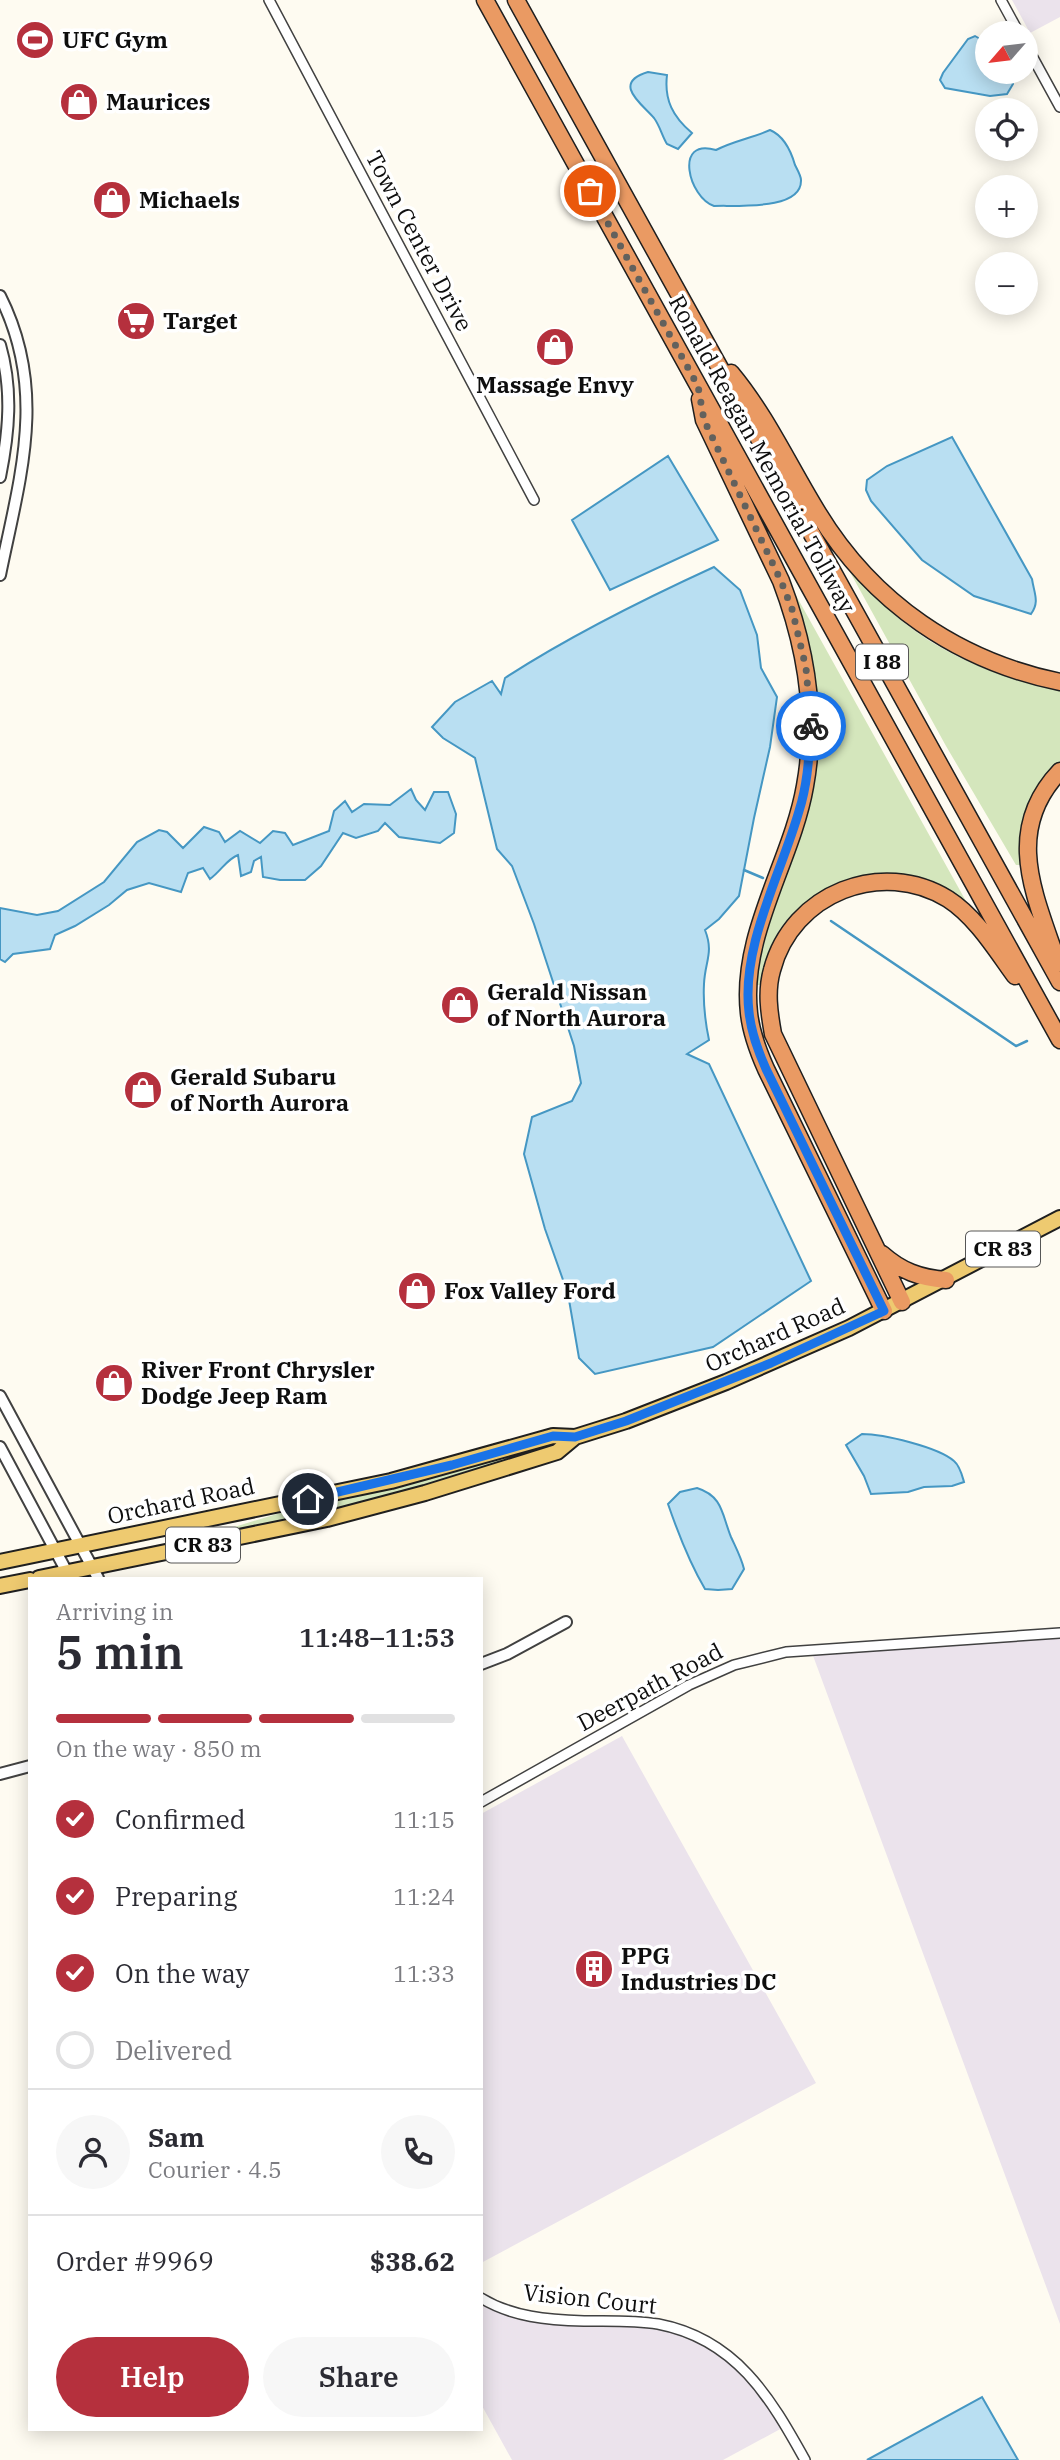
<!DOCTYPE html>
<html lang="en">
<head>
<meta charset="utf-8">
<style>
  :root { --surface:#fff; --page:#f7f7f7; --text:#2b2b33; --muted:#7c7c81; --line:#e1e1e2; --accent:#b5303d }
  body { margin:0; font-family:"IBM Plex Serif",serif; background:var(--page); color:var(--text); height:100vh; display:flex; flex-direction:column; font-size:26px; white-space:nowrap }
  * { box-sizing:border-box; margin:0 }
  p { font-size:23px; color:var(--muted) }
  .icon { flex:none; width:38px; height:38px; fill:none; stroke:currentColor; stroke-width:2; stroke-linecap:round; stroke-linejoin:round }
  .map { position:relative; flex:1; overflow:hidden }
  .details { position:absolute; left:28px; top:1577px; width:455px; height:854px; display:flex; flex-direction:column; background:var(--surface); border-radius:0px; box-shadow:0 4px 18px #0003 }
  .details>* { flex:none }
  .needle { width:46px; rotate:242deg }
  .buttons { position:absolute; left:975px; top:21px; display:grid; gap:14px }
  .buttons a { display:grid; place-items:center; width:63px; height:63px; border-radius:50%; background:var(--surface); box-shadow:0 4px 18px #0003; font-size:35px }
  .pin { position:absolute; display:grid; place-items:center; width:60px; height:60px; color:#fff; margin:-30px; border:4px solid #fff; border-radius:50%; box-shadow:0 2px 7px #0007 }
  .courier { position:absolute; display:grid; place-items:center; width:70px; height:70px; margin:-35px; border:5px solid #1a73e8; border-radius:50%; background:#fff; color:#222; box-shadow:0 2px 9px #0007 }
  .headline em { font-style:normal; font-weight:600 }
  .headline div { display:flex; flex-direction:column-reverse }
  .headline { display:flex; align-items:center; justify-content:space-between; height:119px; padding:0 28px }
  h1 { font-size:46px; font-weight:600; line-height:52px }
  .bar { display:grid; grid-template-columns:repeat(4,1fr); gap:10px 7px; align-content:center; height:84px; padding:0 28px }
  .bar i { height:9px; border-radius:5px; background:var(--line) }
  .bar .current { background:var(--accent) }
  .bar p { grid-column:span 4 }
  .line { display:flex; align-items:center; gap:18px; padding:0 28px; border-top:2px solid var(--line) }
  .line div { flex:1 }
  .round { display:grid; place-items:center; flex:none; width:74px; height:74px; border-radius:37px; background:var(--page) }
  ol { padding:0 28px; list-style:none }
  li { display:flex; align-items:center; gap:21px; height:77px }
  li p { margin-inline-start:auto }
  li .icon { padding:7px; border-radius:50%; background:var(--accent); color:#fff; stroke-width:4 }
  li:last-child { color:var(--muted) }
  li i { width:38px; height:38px; border:4px solid var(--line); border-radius:50% }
  .primary-button { display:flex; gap:14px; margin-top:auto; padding:14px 28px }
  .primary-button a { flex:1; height:80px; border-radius:42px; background:var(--accent); color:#fff; font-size:28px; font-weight:600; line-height:80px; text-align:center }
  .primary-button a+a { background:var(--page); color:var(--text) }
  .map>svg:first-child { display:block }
</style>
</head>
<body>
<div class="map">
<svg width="1060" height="2460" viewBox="0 0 1060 2460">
  <rect width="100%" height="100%" fill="#fefbf1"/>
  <path fill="#ebe3ec" d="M 1012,0 L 1060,0 L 1060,17 L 1030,33 Z
    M 1060,1637 L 1060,2324 L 812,1653 Z
    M 622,1736 L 816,2083 L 481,2263 L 481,1814 Z
    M 481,2304 L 511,2316 L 547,2324 L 656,2327 L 693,2339 L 724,2356 L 750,2380 L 784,2427 L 723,2460 L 512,2460 L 481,2404 Z"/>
  <path fill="#d4e6bc" d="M 845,563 C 865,577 881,604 902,621 C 946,657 1004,680 1060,690 L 1060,762 L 1051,770 L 1022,832 L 1020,865 L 1016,865 L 946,746 Z
    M 793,590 L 967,903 C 944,898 921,879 897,875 C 860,868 810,893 786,921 C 771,939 765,963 760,985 L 756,985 C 758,922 798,857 811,795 C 821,749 821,698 811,652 C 806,631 796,610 793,590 Z
    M 560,1439 L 561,1445 L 471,1473 L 324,1514 L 219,1535 L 218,1532 L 306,1505 L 485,1464 Z"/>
  <path fill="#b9dff2" stroke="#4597c3" stroke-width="2" d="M 975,36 L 987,43 L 987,72 L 1007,72 L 1013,84 L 1007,94 L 990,96 L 945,88 L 940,80 L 943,73 L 968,39 Z
    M 648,72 L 667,75 C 664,100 673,117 692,133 L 678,149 L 667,144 C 662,136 660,126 654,118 C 642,104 611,83 648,72 Z
    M 770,130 C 784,136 791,151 795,165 C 797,169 801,176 801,180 C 802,211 735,205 714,206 C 689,198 673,137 716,150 C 733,141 752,138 770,130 Z
    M 952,437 L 1032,579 C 1034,593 1040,602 1031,614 L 974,596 L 922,560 L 871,501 L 866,490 L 867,480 L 887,466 Z
    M 668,456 L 718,540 L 610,590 L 572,520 Z
    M 714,567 L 740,590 L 757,635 L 761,668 L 777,697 L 770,747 L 754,818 L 739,896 L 719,919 L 705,930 C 714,953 705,961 704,984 C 703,1003 705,1021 709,1040 L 687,1054 L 709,1064 L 811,1281 L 713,1347 L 595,1374 L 579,1358 L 568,1294 L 545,1229 L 524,1154 L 532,1117 L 572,1101 L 581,1083 L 574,1046 L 534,924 L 512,866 L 497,849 L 475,758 L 443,738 L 432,727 L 455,702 L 492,681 L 501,694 L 505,678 C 571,635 642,600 714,567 Z
    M 411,789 L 416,800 L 425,810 L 434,792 L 448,792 L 456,814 L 454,833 L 440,843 L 399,837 L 385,823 L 378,831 L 356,838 L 343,833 L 321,866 L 305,880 L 280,880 L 263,877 L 261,857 L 254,861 L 251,872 L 241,876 L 238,855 C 227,859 221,871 210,879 L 203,868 L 188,873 L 181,892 L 149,883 L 127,890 L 109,905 L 75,926 L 55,935 L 50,949 L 13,954 L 5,962 L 0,959 L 0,908 L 37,915 L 58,911 L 104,882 L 137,842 L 159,830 L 167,832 L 183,848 L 204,827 L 219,832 L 225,842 L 240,831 L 260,843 L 273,831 L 285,833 L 293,845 L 329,831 L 334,811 L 345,801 L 352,812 L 364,804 L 390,805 Z
    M 862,1434 C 883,1434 938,1447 954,1461 C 960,1466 962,1475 964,1482 L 952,1486 L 924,1487 L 908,1492 L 871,1494 L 864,1476 L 846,1445 Z
    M 697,1488 C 723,1496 722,1515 731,1537 C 736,1548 741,1557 744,1569 L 732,1589 L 718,1590 L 705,1589 C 689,1562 678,1533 668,1504 L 680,1492 Z
    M 982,2397 L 1018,2460 L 867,2460 Z"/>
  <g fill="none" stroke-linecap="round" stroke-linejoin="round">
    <path stroke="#4597c3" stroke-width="2.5" d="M 744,870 L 763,878
      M 831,921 L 1016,1046 L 1027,1041"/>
    <defs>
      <path id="minor" d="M 269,0 L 534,500
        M 1001,0 L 1019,33
        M 1026,45 L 1060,107
        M 481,1802 L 689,1685 L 734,1665 L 786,1652 L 1060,1633
        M 481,2298 C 512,2317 548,2320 584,2321 C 608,2321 634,2320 658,2324 C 736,2339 770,2397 805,2460"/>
      <path id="tertiary" d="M 0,296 C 48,391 20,477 0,575
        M 0,345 C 13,390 9,432 0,477
        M 0,1396 L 98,1578
        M 0,1447 L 69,1576
        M 481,1664 L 507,1654 L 566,1622
        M 0,1774 L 30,1766"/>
      <path id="primary" d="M 0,1562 L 391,1481 L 553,1436 L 575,1437
        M 39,1578 L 327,1519 L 425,1493 L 557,1452 L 575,1437 L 626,1421 L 726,1382 L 849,1328 L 1060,1218
        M 0,1586 L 30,1580"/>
      <path id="motorway" d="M 485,0 L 1060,1040
        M 516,0 L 1060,982
        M 731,373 C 766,415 789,466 818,513 C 873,603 958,661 1060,682
        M 700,399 L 704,420 L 781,581 C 806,647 818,715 805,786 C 792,861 740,934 749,1013 C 751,1032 758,1051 766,1069 L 884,1311
        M 1058,964 C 1036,897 1002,832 1060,771
        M 882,1254 C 901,1271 920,1278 946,1280
        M 902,1302 L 773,1034 C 769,1012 766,991 772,970 C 792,893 882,858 948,899 C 976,917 996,950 1015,976"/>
    </defs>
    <use href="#minor" stroke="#414141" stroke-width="12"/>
    <use href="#tertiary" stroke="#414141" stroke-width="14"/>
    <use href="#primary" stroke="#1f1f1f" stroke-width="18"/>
    <use href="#motorway" stroke="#1f1f1f" stroke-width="19"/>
    <use href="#minor" stroke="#fff" stroke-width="9"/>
    <use href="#tertiary" stroke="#fff" stroke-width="10"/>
    <use href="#primary" stroke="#eeca70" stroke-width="14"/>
    <use href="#motorway" stroke="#ea9a63" stroke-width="16"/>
  </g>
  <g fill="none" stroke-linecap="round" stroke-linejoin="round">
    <path stroke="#62615d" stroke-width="7" stroke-dasharray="0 12.6" d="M 590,191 L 698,386 L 704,420 L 781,581 L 792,609 L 806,668 L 811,726"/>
    <path stroke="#1a73e8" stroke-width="9" d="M 308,1499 L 452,1465 L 553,1436 L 575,1437 L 626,1421 L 771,1363 L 884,1311 L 766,1069 C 758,1051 751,1032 749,1012 C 741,946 781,874 799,811 C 808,783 809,755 811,726"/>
  </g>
  <defs>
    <symbol id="stadium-disc" viewBox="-11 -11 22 22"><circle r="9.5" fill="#b5303d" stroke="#fff"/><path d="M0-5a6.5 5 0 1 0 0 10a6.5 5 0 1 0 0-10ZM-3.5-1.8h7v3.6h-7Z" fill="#fff"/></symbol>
    <symbol id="shop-disc" viewBox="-11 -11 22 22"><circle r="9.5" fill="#b5303d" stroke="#fff"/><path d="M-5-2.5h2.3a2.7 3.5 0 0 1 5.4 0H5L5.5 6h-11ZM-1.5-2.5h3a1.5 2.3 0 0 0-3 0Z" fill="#fff"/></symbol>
    <symbol id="supermarket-disc" viewBox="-11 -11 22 22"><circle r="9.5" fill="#b5303d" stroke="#fff"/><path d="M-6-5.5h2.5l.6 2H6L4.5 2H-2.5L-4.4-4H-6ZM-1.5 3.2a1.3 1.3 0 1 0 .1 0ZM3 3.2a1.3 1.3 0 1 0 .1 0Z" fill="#fff"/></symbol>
    <symbol id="building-disc" viewBox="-11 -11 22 22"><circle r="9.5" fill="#b5303d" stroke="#fff"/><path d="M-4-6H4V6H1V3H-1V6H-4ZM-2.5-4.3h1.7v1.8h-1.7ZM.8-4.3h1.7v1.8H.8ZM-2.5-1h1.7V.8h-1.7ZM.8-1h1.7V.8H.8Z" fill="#fff"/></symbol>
  </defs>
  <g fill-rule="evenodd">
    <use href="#stadium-disc" x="13" y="18" width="44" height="44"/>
    <use href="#shop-disc" x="57" y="80" width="44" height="44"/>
    <use href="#shop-disc" x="90" y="178" width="44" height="44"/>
    <use href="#supermarket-disc" x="114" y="299" width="44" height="44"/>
    <use href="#shop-disc" x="533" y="325" width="44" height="44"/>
    <use href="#shop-disc" x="438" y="983" width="44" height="44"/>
    <use href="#shop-disc" x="121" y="1068" width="44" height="44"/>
    <use href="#shop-disc" x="395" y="1269" width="44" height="44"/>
    <use href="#shop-disc" x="92" y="1361" width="44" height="44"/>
    <use href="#building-disc" x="572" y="1947" width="44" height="44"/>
  </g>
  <g text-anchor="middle" stroke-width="7" stroke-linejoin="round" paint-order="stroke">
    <g fill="#fff" stroke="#565656" stroke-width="2">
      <rect x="856" y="644.5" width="52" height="35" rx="5"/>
      <rect x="966" y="1231.5" width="74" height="35" rx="5"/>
      <rect x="166" y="1527.5" width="74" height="35" rx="5"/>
    </g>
    <g font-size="21" font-weight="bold" fill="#0e0e0e">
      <text x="882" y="669">I 88</text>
      <text x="1003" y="1256">CR 83</text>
      <text x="203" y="1552">CR 83</text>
    </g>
    <g font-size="23" font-weight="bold" fill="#0e0e0e" stroke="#fff" text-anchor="start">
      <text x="62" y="48">UFC Gym</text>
      <text x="106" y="110">Maurices</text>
      <text x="139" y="208">Michaels</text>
      <text x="163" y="329">Target</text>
      <text x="555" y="393" text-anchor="middle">Massage Envy</text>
      <text x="487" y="1000">Gerald Nissan<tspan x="487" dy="26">of North Aurora</tspan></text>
      <text x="170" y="1085">Gerald Subaru<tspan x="170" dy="26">of North Aurora</tspan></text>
      <text x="444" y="1299">Fox Valley Ford</text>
      <text x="141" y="1378">River Front Chrysler<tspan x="141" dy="26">Dodge Jeep Ram</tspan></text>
      <text x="621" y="1964">PPG<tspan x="621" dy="26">Industries DC</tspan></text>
    </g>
    <g font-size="23" fill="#0e0e0e" stroke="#fff">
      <text transform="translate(419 241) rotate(62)" y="8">Town Center Drive</text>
      <text transform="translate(762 454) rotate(61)" y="8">Ronald Reagan Memorial Tollway</text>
      <text transform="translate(775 1335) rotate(-24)" y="8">Orchard Road</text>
      <text transform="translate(181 1501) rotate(-12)" y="8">Orchard Road</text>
      <text transform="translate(650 1687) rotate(-28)" y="8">Deerpath Road</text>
      <text transform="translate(590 2299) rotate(6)" y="8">Vision Court</text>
    </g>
  </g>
</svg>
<div class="buttons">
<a><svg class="needle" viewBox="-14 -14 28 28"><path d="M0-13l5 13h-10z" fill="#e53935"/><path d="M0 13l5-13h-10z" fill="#7c7c81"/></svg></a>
<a><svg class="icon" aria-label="locate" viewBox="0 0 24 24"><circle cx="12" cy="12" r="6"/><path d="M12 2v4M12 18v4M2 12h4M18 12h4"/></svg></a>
<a>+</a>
<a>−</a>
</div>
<div class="pin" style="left:590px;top:191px;background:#ea580c"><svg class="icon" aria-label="bag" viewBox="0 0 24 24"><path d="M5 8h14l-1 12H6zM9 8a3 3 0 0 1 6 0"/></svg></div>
<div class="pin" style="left:308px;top:1499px;background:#1f2937"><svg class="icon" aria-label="home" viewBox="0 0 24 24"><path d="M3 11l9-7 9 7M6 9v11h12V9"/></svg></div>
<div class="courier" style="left:811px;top:726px"><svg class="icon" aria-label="bike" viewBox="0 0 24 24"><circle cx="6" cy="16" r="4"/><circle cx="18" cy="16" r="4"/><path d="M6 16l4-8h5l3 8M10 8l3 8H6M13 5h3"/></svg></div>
<section class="details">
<div class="headline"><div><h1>5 min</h1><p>Arriving in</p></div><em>11:48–11:53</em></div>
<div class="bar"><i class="current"></i><i class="current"></i><i class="current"></i><i></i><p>On the way · 850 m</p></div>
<ol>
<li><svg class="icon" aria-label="check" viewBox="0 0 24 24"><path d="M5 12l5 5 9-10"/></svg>Confirmed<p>11:15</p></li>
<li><svg class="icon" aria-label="check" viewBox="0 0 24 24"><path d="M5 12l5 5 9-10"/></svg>Preparing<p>11:24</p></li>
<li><svg class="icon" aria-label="check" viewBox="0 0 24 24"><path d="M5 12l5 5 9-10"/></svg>On the way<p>11:33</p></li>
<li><i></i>Delivered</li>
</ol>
<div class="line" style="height:126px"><a class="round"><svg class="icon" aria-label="person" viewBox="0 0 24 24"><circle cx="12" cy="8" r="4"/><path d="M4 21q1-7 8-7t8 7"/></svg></a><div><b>Sam</b><p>Courier · 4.5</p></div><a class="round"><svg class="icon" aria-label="phone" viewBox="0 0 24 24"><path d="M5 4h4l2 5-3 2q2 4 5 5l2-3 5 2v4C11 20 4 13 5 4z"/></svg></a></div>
<div class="line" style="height:91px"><div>Order #9969</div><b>$38.62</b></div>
<div class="primary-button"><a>Help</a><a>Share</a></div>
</section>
</div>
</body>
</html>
